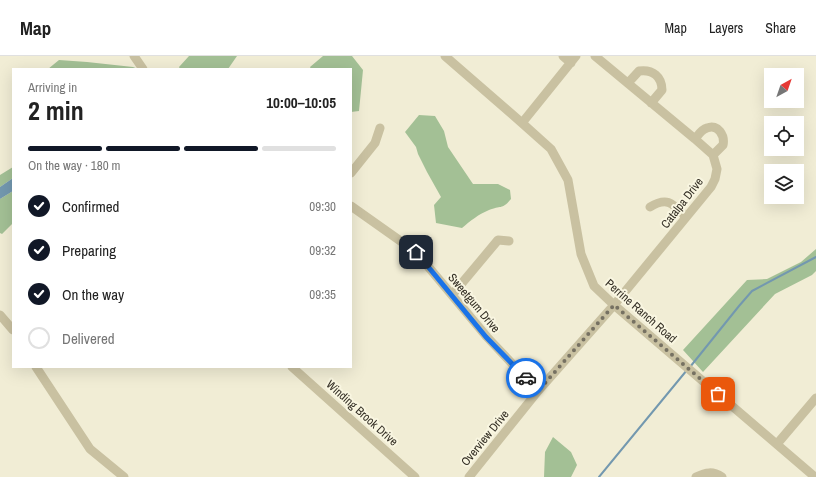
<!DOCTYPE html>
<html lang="en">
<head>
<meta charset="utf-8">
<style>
  :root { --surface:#fff; --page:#f2f2f2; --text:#222; --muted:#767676; --line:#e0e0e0; --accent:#111827 }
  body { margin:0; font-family:"Archivo Narrow",sans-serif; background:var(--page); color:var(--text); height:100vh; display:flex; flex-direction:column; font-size:15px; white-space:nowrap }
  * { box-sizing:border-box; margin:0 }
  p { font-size:13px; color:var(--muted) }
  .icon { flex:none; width:22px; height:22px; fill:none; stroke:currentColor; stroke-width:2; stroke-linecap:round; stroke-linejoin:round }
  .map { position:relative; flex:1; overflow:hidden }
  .drawer { position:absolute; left:12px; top:12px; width:340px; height:300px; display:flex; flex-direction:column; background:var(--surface); border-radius:0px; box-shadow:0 4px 16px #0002 }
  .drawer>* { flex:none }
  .needle { width:26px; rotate:40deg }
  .tools { position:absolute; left:764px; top:12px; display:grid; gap:8px }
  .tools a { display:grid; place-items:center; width:40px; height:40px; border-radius:0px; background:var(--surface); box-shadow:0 4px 16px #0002; font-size:20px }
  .pin { position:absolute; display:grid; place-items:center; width:34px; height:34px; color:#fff; margin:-17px; border-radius:8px; box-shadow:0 2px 6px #0006 }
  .courier { position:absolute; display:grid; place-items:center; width:40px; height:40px; margin:-20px; border:3px solid #1a73e8; border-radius:50%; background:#fff; color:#222; box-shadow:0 1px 5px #0007 }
  .summary em { font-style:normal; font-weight:700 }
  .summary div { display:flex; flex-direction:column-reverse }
  .summary { display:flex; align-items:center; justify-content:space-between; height:68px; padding:0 16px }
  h1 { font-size:26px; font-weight:700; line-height:30px }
  .bar { display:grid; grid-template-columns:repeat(4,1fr); gap:6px 4px; align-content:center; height:48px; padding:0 16px }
  .bar i { height:5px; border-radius:3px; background:var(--line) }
  .bar .current { background:var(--accent) }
  .bar p { grid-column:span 4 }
  ol { padding:0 16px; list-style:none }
  li { display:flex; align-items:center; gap:12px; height:44px }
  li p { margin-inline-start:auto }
  li .icon { padding:4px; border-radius:50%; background:var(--accent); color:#fff; stroke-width:4 }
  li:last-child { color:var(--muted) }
  li i { width:22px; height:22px; border:2px solid var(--line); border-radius:50% }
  header { display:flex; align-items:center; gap:24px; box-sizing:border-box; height:56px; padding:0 20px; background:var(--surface); border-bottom:1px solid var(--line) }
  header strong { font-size:19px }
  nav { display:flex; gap:22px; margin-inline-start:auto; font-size:14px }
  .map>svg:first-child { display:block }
</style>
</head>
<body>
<header>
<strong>Map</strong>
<nav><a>Map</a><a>Layers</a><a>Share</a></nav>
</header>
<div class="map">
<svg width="816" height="421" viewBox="0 0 816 421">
  <rect width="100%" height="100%" fill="#f1edd5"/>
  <path fill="#a3c095" d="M 189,0 L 237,0 L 228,13 L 180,13 L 179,11 Z
    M 323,0 L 352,0 L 363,14 L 359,55 L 351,56 L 351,13 L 311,13 L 310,11 Z
    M 59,4 L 87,6 L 133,11 L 138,13 L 48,13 Z
    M 419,59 L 435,60 L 444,75 L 448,91 L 473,128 L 498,128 L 510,134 L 511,143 C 502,154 501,149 489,154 C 479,158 470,165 462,172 L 436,167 L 434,149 L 441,141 L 427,116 L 418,98 L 416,91 L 405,76 Z
    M 13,111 L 13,122 L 0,131 L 0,119 Z
    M 13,135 L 13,167 L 2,178 L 0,177 L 0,143 Z
    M 816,193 L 816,215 L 812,219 L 775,238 L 703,316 L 683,294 L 747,224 L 767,223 L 801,206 Z
    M 553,381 L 571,396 L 577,409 L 571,421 L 544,421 L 545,396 Z"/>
  <path fill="#7398af" d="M 13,122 L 13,135 L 0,143 L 0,131 Z"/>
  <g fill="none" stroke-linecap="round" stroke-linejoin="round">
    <path stroke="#7398af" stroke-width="2" d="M 690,311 L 739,250 L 752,235 L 816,201
      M 599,421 L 687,314"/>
    <path stroke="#c9c1a1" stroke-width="9" d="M 134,0 L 143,13
      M 445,0 L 522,67 L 551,93 L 568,124 L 581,198 L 594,230 L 614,249 L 815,421
      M 563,0 L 571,7
      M 628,27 L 639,15 C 653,13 662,21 662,34 L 651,47
      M 522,67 L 576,0
      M 695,83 C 698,79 702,73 707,72 C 718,67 725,80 723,89 L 713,99
      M 351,117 L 375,87 L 380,72
      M 351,150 L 416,196 L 487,281 L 538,335
      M 650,151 C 668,140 673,148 686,161
      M 452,239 L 498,184 L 509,185
      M 0,259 L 13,274
      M 36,311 L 90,393 L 124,421
      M 292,311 L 415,421
      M 777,388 L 816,342
      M 469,421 L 538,335 L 614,249 L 711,131 L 715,123 L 717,113 L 713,99 L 695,83 L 595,0
      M 696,421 C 706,416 713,415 722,421"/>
  </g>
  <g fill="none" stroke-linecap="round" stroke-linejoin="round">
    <path stroke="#767162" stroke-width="4" stroke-dasharray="0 7.2" d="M 526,322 L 538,335 L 614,249 L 718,338"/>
    <path stroke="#1a73e8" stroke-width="5" d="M 416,196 L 486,281 L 526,322"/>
  </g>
  <g text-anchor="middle" stroke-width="4" stroke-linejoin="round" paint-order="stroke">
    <g font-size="12" fill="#332e24" stroke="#f9f6e1">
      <text transform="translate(682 147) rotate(-52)" y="4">Catalpa Drive</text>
      <text transform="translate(474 247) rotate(50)" y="4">Sweetgum Drive</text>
      <text transform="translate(641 255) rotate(41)" y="4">Perrine Ranch Road</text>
      <text transform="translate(362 357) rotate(42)" y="4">Winding Brook Drive</text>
      <text transform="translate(485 382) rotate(-51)" y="4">Overview Drive</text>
    </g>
  </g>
</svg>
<div class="tools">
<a><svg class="needle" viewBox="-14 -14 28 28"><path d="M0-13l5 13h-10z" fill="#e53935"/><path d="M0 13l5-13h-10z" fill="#767676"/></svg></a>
<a><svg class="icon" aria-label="locate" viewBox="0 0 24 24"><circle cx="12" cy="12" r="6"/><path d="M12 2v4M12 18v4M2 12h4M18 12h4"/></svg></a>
<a><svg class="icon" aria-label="layers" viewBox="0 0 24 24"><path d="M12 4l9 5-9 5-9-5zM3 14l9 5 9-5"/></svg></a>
</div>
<div class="pin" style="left:718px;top:338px;background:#ea580c"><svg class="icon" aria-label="bag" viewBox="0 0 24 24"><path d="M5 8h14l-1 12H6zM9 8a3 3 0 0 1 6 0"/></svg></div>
<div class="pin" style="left:416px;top:196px;background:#1f2937"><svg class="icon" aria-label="home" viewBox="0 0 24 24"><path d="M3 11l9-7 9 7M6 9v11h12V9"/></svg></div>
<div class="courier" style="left:526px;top:322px"><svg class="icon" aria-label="car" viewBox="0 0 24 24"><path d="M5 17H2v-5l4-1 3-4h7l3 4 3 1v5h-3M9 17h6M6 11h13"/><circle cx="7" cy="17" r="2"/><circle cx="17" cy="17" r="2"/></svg></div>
<section class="drawer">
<div class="summary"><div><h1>2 min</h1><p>Arriving in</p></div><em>10:00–10:05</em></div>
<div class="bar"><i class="current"></i><i class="current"></i><i class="current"></i><i></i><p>On the way · 180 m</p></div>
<ol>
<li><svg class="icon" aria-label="check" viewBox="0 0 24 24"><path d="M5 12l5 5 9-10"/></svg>Confirmed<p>09:30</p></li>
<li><svg class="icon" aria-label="check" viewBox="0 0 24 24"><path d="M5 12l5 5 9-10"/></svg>Preparing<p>09:32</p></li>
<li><svg class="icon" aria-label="check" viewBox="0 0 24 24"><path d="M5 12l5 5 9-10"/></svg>On the way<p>09:35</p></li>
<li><i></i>Delivered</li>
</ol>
</section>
</div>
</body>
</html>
